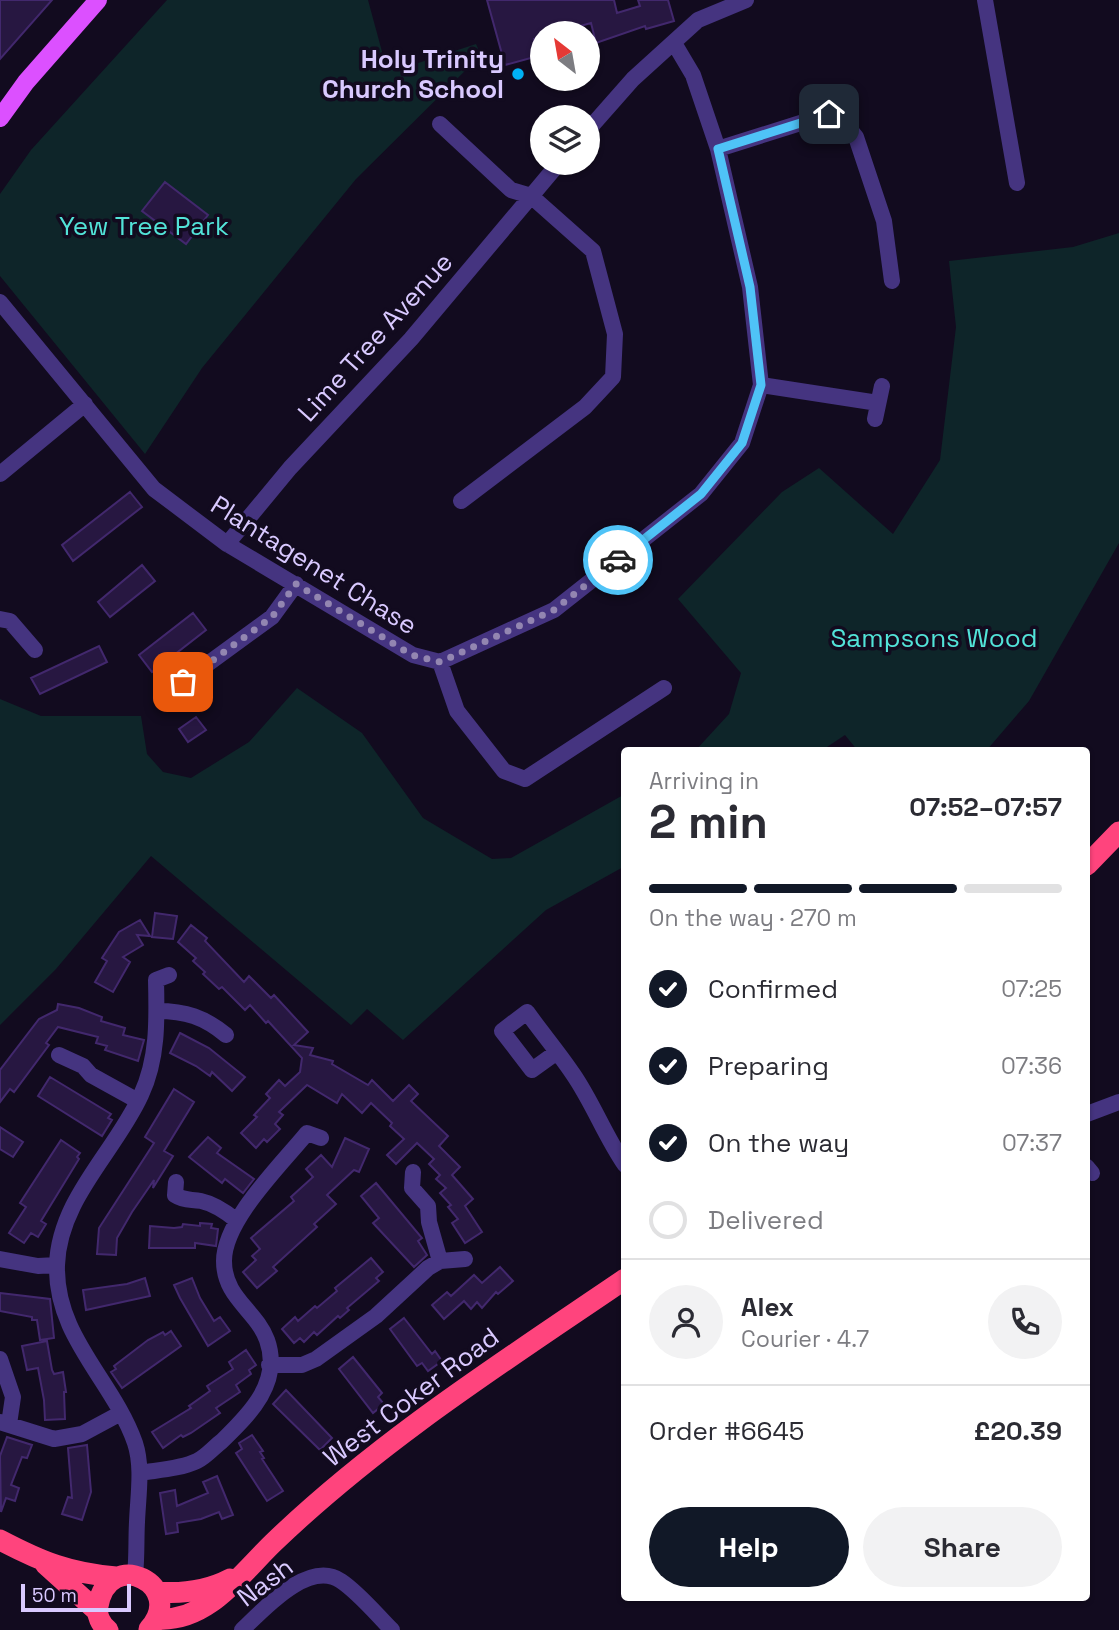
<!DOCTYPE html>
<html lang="en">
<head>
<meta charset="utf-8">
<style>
  :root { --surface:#fff; --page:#f2f2f3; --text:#2b2b33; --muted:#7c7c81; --line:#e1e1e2; --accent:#111827 }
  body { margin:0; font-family:"Space Grotesk",sans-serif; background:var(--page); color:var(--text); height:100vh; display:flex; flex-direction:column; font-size:26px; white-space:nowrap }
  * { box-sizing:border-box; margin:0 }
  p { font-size:23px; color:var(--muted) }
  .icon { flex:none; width:38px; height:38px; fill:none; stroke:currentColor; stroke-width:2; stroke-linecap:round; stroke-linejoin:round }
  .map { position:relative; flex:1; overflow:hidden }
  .details { position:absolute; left:621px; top:747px; width:469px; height:854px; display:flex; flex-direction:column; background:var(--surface); border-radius:7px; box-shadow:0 2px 5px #0004 }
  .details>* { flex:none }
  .needle { width:46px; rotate:329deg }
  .fabs { position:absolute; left:530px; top:21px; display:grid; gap:14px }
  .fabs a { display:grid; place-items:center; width:70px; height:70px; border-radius:50%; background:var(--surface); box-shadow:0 2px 5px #0004; font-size:35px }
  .scale { position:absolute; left:21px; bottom:18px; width:110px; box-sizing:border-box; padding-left:7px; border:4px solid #d9c9ff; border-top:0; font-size:19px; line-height:24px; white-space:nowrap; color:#d9c9ff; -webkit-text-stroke:5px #120b1f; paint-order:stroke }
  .pin { position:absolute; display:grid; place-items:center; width:60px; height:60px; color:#fff; margin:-30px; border-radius:14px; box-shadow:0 4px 10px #0006 }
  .courier { position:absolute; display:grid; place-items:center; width:70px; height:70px; margin:-35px; border:5px solid #4fc3f7; border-radius:50%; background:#fff; color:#222; box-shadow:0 2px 9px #0007 }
  .summary em { font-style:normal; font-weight:800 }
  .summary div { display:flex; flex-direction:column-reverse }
  .summary { display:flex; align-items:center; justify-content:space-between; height:119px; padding:0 28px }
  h1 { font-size:46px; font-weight:800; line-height:52px }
  .bar { display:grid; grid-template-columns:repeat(4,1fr); gap:10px 7px; align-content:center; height:84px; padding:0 28px }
  .bar i { height:9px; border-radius:5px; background:var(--line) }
  .bar .active { background:var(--accent) }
  .bar p { grid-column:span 4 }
  .line { display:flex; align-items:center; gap:18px; padding:0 28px; border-top:2px solid var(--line) }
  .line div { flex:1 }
  .round { display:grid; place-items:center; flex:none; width:74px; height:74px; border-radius:37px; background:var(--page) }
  ol { padding:0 28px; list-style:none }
  li { display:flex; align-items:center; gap:21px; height:77px }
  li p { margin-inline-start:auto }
  li .icon { padding:7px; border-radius:50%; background:var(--accent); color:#fff; stroke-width:4 }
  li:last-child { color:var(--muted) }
  li i { width:38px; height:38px; border:4px solid var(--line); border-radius:50% }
  .action { display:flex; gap:14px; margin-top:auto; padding:14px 28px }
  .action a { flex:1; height:80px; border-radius:42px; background:var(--accent); color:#fff; font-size:28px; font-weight:800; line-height:80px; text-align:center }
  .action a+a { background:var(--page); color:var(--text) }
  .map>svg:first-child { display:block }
</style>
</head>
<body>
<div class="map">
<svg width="1119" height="1630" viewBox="0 0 1119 1630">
  <rect width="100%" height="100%" fill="#120b1f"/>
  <path fill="#0e2529" d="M 167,0 L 368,0 L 384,59 L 403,68 L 476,44 L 481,55 L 356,179 L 202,368 L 145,454 L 0,276 L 0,194 L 31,150 Z
    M 1119,233 L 1119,543 L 1029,701 L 986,751 L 858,751 L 845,735 L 821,751 L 695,751 L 729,714 L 741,673 L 678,599 L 782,492 L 819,468 L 893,534 L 940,460 L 956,327 L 949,261 L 1073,247 Z
    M 297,688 L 362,733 L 423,818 L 492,859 L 511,858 L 625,794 L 625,866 L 546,910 L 403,1040 L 367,1009 L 351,1025 L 151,856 L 56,969 L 0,1025 L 0,699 L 41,716 L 141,716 L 147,754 L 163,772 L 191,778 L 249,742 Z"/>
  <path fill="#271741" stroke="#42286d" stroke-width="2" d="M 0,0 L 52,0 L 0,59 Z
    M 487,0 L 614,0 L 617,13 L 640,6 L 638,0 L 668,0 L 674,21 L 646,29 L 645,26 L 596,43 L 591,23 L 555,33 L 542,33 L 542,37 L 534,39 L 538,56 L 505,65 Z
    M 165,182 L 208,215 L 186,244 L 142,211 Z
    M 130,492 L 142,507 L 73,561 L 62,545 Z
    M 142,565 L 155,581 L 110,617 L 98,602 Z
    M 193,613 L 206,630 L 152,672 L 139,655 Z
    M 99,646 L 107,662 L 40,694 L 31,678 Z
    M 196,717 L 206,730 L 188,742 L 179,729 Z
    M 155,913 L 177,916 L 173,939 L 152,937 Z
    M 140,920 L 150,936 L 137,935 L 143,945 L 123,957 L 130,962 L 113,992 L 95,982 L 107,961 L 102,958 L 119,932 Z
    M 191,925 L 207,938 L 205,941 L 244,982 L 249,976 L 271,998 L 274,995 L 308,1032 L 294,1045 L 313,1048 L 310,1055 L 333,1061 L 332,1064 L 368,1085 L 372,1080 L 393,1101 L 409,1085 L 418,1094 L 411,1101 L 448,1136 L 439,1146 L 460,1167 L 452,1175 L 473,1199 L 465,1206 L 482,1232 L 465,1243 L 452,1223 L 458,1219 L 448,1207 L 451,1205 L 440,1193 L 446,1188 L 436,1179 L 440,1175 L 429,1164 L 434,1159 L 417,1143 L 396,1164 L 387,1155 L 404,1139 L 390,1126 L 392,1123 L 371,1103 L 362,1113 L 342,1094 L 337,1103 L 307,1085 L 279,1112 L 283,1115 L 275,1124 L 280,1129 L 267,1142 L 264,1139 L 256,1148 L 241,1133 L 257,1117 L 254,1115 L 270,1098 L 266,1094 L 279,1080 L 285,1086 L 300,1072 L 302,1058 L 268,1021 L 266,1023 L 250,1005 L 245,1010 L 222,987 L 219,989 L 203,974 L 205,972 L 193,961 L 196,958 L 178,942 Z
    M 58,1004 L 79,1008 L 102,1017 L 101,1021 L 125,1028 L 123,1035 L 144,1040 L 138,1061 L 105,1050 L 107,1046 L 96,1043 L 98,1037 L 58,1027 L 46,1043 L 49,1045 L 14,1092 L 10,1089 L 0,1102 L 0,1070 L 39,1019 L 57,1010 Z
    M 180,1033 L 209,1048 L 245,1077 L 232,1091 L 212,1072 L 210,1076 L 196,1066 L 170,1053 Z
    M 50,1077 L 111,1114 L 108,1118 L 112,1120 L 102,1136 L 38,1096 Z
    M 174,1089 L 194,1102 L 164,1151 L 173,1156 L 153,1188 L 154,1180 L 132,1212 L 117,1238 L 116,1255 L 97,1254 L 99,1228 L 154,1143 L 145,1137 Z
    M 0,1127 L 23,1142 L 13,1157 L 0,1149 Z
    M 208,1137 L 221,1148 L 217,1153 L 254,1179 L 243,1193 L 225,1179 L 222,1183 L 189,1157 Z
    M 345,1138 L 369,1149 L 359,1172 L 354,1170 L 327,1195 L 336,1204 L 314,1224 L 317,1227 L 273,1267 L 277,1271 L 257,1288 L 243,1272 L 256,1260 L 252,1256 L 260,1249 L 251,1238 L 294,1201 L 291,1197 L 313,1177 L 306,1169 L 321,1155 L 332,1167 Z
    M 61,1140 L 80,1153 L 77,1157 L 79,1159 L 41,1221 L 46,1224 L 38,1237 L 31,1233 L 24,1243 L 9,1233 L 26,1207 L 20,1203 Z
    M 376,1183 L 422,1238 L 418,1241 L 427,1255 L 414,1267 L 373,1223 L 379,1218 L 361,1196 Z
    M 200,1223 L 212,1224 L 211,1228 L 218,1229 L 216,1246 L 195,1243 L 195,1248 L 149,1248 L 150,1226 L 174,1228 L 182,1227 L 183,1224 L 200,1226 Z
    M 371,1258 L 383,1272 L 376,1278 L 379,1281 L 347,1308 L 349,1310 L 340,1318 L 338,1316 L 317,1335 L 314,1332 L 304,1342 L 300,1338 L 294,1343 L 282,1329 L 295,1317 L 298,1321 L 315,1306 L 317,1308 L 337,1291 L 335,1288 Z
    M 500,1267 L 513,1281 L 498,1294 L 496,1292 L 482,1308 L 477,1302 L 471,1309 L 464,1301 L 444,1319 L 432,1305 L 447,1292 L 451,1296 L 474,1275 L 482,1283 Z
    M 145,1278 L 150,1296 L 86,1310 L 83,1290 L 127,1284 Z
    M 192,1278 L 200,1298 L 214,1321 L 220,1317 L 230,1331 L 208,1346 L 180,1298 L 174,1285 Z
    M 0,1293 L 50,1299 L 54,1338 L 40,1340 L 37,1320 L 32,1320 L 32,1317 L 0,1311 Z
    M 404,1318 L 432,1354 L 435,1351 L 442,1361 L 428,1371 L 422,1363 L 417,1366 L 390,1329 Z
    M 171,1331 L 181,1346 L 122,1388 L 111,1372 L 116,1369 L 114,1366 L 148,1340 L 163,1332 L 165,1335 Z
    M 47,1341 L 52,1370 L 54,1374 L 63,1372 L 66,1392 L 64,1392 L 65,1419 L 45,1420 L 44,1400 L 38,1368 L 27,1370 L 22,1346 Z
    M 246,1350 L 256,1365 L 249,1370 L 251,1374 L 236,1385 L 240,1392 L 216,1408 L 220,1413 L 191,1433 L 183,1437 L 181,1435 L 163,1448 L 152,1432 L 191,1408 L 189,1406 L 210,1391 L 207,1386 L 233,1369 L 229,1362 Z
    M 353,1357 L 382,1393 L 378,1397 L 384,1404 L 373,1413 L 339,1369 Z
    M 286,1390 L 332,1438 L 320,1450 L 273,1404 Z
    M 252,1435 L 263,1451 L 260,1452 L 264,1458 L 262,1459 L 283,1491 L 267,1501 L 236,1453 L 242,1449 L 239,1443 Z
    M 7,1437 L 32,1445 L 27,1458 L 22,1457 L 11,1485 L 19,1488 L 15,1501 L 6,1498 L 1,1512 L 0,1456 Z
    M 87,1445 L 91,1492 L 82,1520 L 62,1514 L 68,1497 L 72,1498 L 68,1448 Z
    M 217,1476 L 233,1515 L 222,1519 L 219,1512 L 201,1519 L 177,1523 L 178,1532 L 166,1534 L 160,1493 L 175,1490 L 177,1506 L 208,1493 L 203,1482 Z"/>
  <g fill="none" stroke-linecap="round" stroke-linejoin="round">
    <path stroke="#453480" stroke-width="16" d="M 985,0 L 1017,183
      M 440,124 L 511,190 L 531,196 L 593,251 L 615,334 L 613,377 L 585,407 L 461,501
      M 588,130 L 633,79 L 698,20 L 746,0
      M 718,149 L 829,114 L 843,121 L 856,137 L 884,221 L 892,281
      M 0,302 L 154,489 L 227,544 L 413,655 L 440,662 L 554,610 L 701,494 L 742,443 L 761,385 L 750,287 L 718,149 L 693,75 L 674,43
      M 761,385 L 878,403
      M 875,419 L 882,386
      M 0,474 L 85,404
      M 227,544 L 290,468 L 411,339 L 559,163
      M 0,619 L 10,621 L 35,650
      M 440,662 L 457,711 L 504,771 L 525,779 L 664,688
      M 161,698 L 272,617 L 296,584
      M 157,1011 C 186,1011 204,1017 226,1035
      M 557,1052 L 532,1070 L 502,1031 L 527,1012 C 542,1033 559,1053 573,1074 C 593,1103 605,1136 625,1165
      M 59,1055 L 83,1066 L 91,1075 L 138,1101
      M 1087,1114 L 1119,1102
      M 1087,1167 L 1092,1173
      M 413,1172 L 412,1188 L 428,1206 L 429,1222 L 440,1261
      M 176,1182 L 175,1195 C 184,1201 191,1199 201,1201 C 215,1204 226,1212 236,1220
      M 0,1259 L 38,1266 L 57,1265
      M 0,1359 L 13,1397 L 9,1424
      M 269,1365 L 302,1365 L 316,1359 L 376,1316 L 428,1268 L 440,1261 L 465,1259
      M 0,1422 L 54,1439 L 82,1434 L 121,1413
      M 140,1473 C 158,1470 180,1469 197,1461 C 206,1457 214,1447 222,1441 C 250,1414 282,1382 267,1340 C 256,1310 224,1298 224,1261 C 224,1220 281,1165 307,1133 L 321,1138
      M 135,1575 C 137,1557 136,1540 137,1522 C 138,1496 143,1467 135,1443 C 113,1380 55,1337 57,1265 C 59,1199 115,1152 141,1095 C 158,1059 157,1020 156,980 L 169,975
      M 242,1630 C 264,1609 309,1559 341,1581 C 359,1593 377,1615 392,1630"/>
    <path stroke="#dc50ff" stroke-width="18" d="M 0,118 L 26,82 L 98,0"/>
    <path stroke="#ff447d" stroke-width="21" d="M 1087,865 L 1119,832
      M 0,1540 C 42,1562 69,1573 116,1577
      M 45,1564 L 97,1611
      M 157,1592 C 183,1594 207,1591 230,1579
      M 158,1619 C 208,1622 241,1574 273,1543 C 379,1441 503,1362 625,1279
      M 108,1630 C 101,1625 96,1615 98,1606 C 109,1545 188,1586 149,1629"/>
  </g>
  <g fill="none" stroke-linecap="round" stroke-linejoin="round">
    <path stroke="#9386b1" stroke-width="7" stroke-dasharray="0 12.6" d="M 183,682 L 272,617 L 296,584 L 412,655 L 440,662 L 554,610 L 618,560"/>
    <path stroke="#4fc3f7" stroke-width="9" d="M 618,560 L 701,494 L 742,443 L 761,385 L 750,287 L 718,149 L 829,114"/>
  </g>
  <circle fill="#00b1f4" stroke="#120b1f" stroke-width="2.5" cx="518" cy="74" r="7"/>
  <g text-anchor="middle" stroke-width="7" stroke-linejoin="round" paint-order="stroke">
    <g font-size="26" font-weight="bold" fill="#d9c9ff" stroke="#120b1f" text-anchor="end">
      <text x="504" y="68">Holy Trinity<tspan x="504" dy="30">Church School</tspan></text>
    </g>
    <g font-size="26" fill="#52e3d8" stroke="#120b1f">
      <text x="144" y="235">Yew Tree Park</text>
      <text x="934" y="647">Sampsons Wood</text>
    </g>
    <g font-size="26" fill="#d9c9ff" stroke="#120b1f">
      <text transform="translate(375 337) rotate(-48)" y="9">Lime Tree Avenue</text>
      <text transform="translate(314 565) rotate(32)" y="9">Plantagenet Chase</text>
      <text transform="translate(411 1397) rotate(-37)" y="9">West Coker Road</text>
      <text transform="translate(265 1582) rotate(-37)" y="9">Nash</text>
    </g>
  </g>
</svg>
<div class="fabs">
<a><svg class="needle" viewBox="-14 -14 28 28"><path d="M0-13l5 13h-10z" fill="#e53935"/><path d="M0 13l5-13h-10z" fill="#7c7c81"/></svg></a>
<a><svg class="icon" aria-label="layers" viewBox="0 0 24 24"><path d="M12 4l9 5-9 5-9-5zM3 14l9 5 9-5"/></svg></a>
</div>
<div class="scale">50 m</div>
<div class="pin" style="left:183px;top:682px;background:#ea580c"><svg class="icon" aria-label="bag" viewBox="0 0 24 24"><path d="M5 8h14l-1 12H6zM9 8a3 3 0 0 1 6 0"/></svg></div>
<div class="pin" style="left:829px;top:114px;background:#1f2937"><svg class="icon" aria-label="home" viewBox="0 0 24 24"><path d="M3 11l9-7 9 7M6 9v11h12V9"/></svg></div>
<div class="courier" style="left:618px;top:560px"><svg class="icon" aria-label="car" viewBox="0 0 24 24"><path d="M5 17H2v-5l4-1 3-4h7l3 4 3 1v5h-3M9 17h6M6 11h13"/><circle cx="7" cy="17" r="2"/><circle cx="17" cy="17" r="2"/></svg></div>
<section class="details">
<div class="summary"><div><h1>2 min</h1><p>Arriving in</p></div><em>07:52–07:57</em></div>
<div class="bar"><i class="active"></i><i class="active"></i><i class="active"></i><i></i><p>On the way · 270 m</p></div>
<ol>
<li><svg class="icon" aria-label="check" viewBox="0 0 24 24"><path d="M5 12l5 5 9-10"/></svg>Confirmed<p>07:25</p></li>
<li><svg class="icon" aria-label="check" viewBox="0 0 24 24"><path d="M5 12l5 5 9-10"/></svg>Preparing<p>07:36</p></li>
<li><svg class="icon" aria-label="check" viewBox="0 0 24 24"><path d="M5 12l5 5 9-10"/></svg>On the way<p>07:37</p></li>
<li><i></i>Delivered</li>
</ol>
<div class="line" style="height:126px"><a class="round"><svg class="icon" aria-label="person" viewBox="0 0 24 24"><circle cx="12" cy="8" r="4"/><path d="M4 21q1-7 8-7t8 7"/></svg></a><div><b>Alex</b><p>Courier · 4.7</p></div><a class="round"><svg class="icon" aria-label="phone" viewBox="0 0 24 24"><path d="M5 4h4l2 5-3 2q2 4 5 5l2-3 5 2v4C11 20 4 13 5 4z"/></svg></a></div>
<div class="line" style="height:91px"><div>Order #6645</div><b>£20.39</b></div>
<div class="action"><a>Help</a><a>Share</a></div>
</section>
</div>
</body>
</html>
